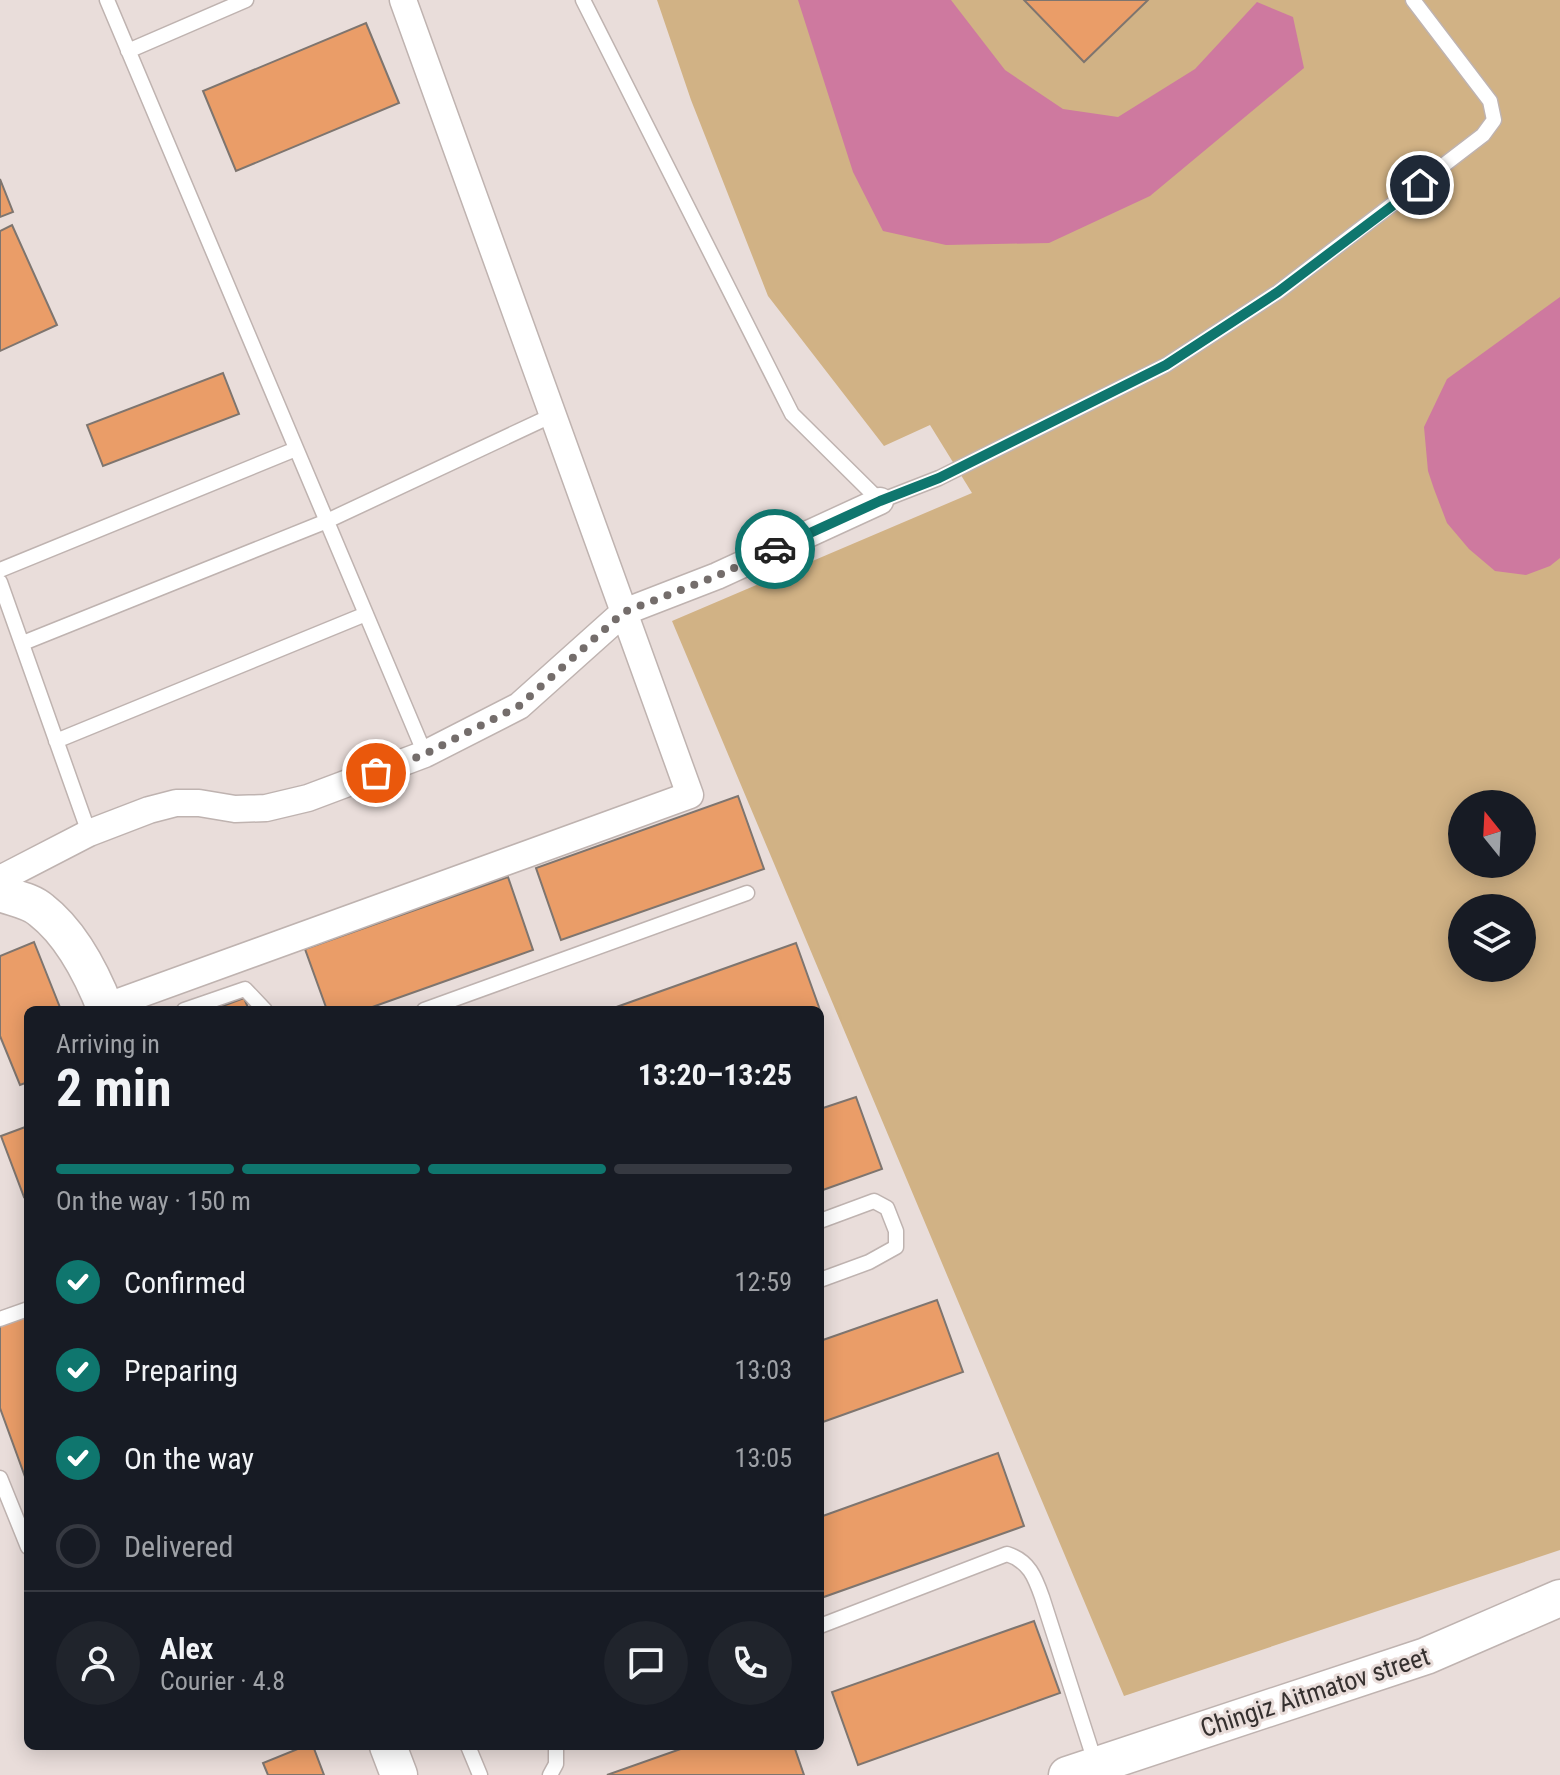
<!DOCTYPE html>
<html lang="en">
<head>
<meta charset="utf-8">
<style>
  :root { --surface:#171b24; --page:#20242c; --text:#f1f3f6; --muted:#9ea1a6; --line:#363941; --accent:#0f766e }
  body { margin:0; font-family:"Roboto Condensed",sans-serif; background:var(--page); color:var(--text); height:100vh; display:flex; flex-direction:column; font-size:30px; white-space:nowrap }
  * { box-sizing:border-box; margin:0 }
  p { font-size:26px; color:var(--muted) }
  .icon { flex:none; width:44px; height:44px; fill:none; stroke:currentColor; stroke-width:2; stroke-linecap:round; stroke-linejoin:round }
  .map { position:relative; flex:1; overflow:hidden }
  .panel { position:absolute; left:24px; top:1006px; width:800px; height:744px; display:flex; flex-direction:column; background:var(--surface); border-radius:12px; box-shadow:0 4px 20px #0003 }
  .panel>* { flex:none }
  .needle { width:52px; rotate:342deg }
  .controls { position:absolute; left:1448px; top:790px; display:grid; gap:16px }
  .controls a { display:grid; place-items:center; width:88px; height:88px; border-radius:50%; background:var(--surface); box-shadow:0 4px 20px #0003; font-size:40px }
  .pin { position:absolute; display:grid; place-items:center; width:68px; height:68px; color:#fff; margin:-34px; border:4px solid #fff; border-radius:50%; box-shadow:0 2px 8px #0007 }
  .courier { position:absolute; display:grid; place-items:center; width:80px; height:80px; margin:-40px; border:6px solid #0f766e; border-radius:50%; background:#fff; color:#222; box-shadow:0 2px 10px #0007 }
  .summary em { font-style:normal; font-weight:700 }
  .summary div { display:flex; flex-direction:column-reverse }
  .summary { display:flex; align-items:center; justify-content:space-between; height:136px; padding:0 32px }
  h1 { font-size:52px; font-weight:700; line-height:60px }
  .bar { display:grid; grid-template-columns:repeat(4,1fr); gap:12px 8px; align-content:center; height:96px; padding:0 32px }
  .bar i { height:10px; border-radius:6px; background:var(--line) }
  .bar .active { background:var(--accent) }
  .bar p { grid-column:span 4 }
  .line { display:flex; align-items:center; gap:20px; padding:0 32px; border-top:2px solid var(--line) }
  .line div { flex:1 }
  .round { display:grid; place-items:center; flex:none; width:84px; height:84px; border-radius:42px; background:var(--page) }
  ol { padding:0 32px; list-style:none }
  li { display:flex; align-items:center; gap:24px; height:88px }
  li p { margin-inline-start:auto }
  li .icon { padding:8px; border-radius:50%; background:var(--accent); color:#fff; stroke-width:4 }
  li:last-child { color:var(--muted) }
  li i { width:44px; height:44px; border:4px solid var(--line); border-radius:50% }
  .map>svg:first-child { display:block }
</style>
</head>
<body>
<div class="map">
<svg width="1560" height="1775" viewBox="0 0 1560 1775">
  <rect width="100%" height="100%" fill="#e9ddda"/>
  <path fill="#d1b285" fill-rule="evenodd" d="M 657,0 L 1560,0 L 1560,1550 L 1124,1696 L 672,621 L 972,493 L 930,425 L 884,446 L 768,296 L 691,100 ZM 1462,804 L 1522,804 L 1522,864 L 1462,864 ZM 1462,908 L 1522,908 L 1522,968 L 1462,968 Z"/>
  <path fill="#ce799f" d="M 798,0 L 951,0 L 1005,70 L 1063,109 L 1118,117 L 1195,69 L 1257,2 L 1293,17 L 1304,68 L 1150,196 L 1049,243 L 946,245 L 883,231 L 853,172 Z
    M 1560,297 L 1560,558 L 1550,566 L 1526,575 L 1495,571 L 1469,549 L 1447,523 L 1434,489 L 1428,471 L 1424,427 L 1447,379 Z"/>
  <path fill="#ea9d68" stroke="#7e756f" stroke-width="2" d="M 1024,0 L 1148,0 L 1084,62 Z
    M 366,23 L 399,103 L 236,171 L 203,91 Z
    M 0,179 L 13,212 L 0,217 Z
    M 12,225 L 57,325 L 0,351 L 0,231 Z
    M 223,373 L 239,414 L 103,466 L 87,425 Z
    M 738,796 L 764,869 L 561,940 L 536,868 Z
    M 508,877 L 533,950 L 364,1010 L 327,1010 L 305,949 Z
    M 34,942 L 61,1010 L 28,1010 L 28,1082 L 20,1085 L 0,1036 L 0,956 Z
    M 796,943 L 820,1010 L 608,1010 Z
    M 244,998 L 249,1010 L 212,1010 Z
    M 856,1097 L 882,1169 L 820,1191 L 820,1109 Z
    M 28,1126 L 28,1195 L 24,1197 L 1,1136 Z
    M 937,1300 L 963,1372 L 820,1423 L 820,1341 Z
    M 28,1313 L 28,1485 L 0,1408 L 0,1324 Z
    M 998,1453 L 1024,1526 L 821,1598 L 820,1517 Z
    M 1034,1621 L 1060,1693 L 858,1765 L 832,1692 Z
    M 305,1746 L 313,1746 L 324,1775 L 268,1775 L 263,1763 Z
    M 689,1746 L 794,1746 L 804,1775 L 607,1775 Z"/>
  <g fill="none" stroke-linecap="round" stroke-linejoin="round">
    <defs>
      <path id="lane" d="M 107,0 L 425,754
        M 583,0 L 792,414 L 880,501 L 939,478 L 1166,365 L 1278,292 L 1483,135 L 1494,120 L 1490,101 L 1413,0
        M 128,51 L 246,0
        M 0,570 L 296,449
        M 0,582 L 89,833
        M 23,643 L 327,521 L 553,415
        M 56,741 L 366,614
        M 184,1010 L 245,989 L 265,1010
        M 424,1010 L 747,893
        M 820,1221 L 874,1201 L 887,1208 L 896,1231 L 896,1247 L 869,1262 L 820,1280
        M 0,1319 L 28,1309
        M 0,1478 L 28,1547
        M 820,1626 L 1007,1554 C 1029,1561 1035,1577 1042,1597 L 1096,1765
        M 468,1746 L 480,1775
        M 550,1775 L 556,1764 L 556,1746"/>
      <path id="street" d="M 0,879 L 89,833 L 149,810 L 176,803 L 199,803 L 235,809 L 266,808 L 308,798 L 425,754 L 519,706 L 624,612 L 717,576 L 880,501
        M 105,1007 L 690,795 L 403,0"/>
      <path id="secondary" d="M 0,893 C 13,898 31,901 41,910 C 72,934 92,974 106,1010
        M 388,1746 L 399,1775
        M 1067,1775 L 1426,1656 L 1560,1598"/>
    </defs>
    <use href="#lane" stroke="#bfb3b0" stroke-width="17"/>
    <use href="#street" stroke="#bfb3b0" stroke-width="29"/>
    <use href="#secondary" stroke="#bfb3b0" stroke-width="39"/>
    <use href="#lane" stroke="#fff" stroke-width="14"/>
    <use href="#street" stroke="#fff" stroke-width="26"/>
    <use href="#secondary" stroke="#fff" stroke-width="36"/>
  </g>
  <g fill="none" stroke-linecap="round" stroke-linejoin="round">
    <path stroke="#746d6b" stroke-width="8" stroke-dasharray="0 14.4" d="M 376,773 L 425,754 L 519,706 L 624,612 L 717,576 L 775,549"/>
    <path stroke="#0f766e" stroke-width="10" d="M 775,549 L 880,501 L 939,478 L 1166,365 L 1278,292 L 1420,185"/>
  </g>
  <g text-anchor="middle" stroke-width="6" stroke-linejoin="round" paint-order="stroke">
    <g font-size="26" fill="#35302f" stroke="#e9ddda">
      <text transform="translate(1315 1692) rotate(-18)" y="9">Chingiz Aitmatov street</text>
    </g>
  </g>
</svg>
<div class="controls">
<a><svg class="needle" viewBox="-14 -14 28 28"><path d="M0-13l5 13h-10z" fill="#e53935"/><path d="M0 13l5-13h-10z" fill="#9ea1a6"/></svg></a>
<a><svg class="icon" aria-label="layers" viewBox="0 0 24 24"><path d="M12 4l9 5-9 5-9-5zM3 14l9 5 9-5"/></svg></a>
</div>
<div class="pin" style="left:376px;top:773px;background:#ea580c"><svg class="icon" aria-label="bag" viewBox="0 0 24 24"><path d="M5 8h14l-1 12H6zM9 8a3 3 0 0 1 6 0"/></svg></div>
<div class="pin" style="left:1420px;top:185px;background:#1f2937"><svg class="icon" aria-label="home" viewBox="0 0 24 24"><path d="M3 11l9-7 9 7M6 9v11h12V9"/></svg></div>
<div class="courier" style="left:775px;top:549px"><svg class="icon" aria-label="car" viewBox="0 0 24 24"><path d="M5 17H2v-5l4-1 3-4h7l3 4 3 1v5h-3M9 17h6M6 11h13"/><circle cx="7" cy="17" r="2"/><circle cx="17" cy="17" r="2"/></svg></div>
<section class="panel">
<div class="summary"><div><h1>2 min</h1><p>Arriving in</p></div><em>13:20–13:25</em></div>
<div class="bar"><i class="active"></i><i class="active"></i><i class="active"></i><i></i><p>On the way · 150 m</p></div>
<ol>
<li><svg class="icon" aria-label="check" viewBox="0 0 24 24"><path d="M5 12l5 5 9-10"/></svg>Confirmed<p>12:59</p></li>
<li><svg class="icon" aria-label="check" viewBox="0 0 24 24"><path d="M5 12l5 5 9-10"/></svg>Preparing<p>13:03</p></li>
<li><svg class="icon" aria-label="check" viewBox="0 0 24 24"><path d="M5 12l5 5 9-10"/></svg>On the way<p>13:05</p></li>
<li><i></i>Delivered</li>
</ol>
<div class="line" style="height:144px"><a class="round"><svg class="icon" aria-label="person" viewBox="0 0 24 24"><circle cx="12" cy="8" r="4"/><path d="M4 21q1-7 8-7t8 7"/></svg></a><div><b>Alex</b><p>Courier · 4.8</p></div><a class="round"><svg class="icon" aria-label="chat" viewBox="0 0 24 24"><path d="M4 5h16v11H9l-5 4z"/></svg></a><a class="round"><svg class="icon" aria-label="phone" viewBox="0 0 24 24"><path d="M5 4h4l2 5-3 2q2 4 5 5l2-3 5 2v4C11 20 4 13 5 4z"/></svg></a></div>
</section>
</div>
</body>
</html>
